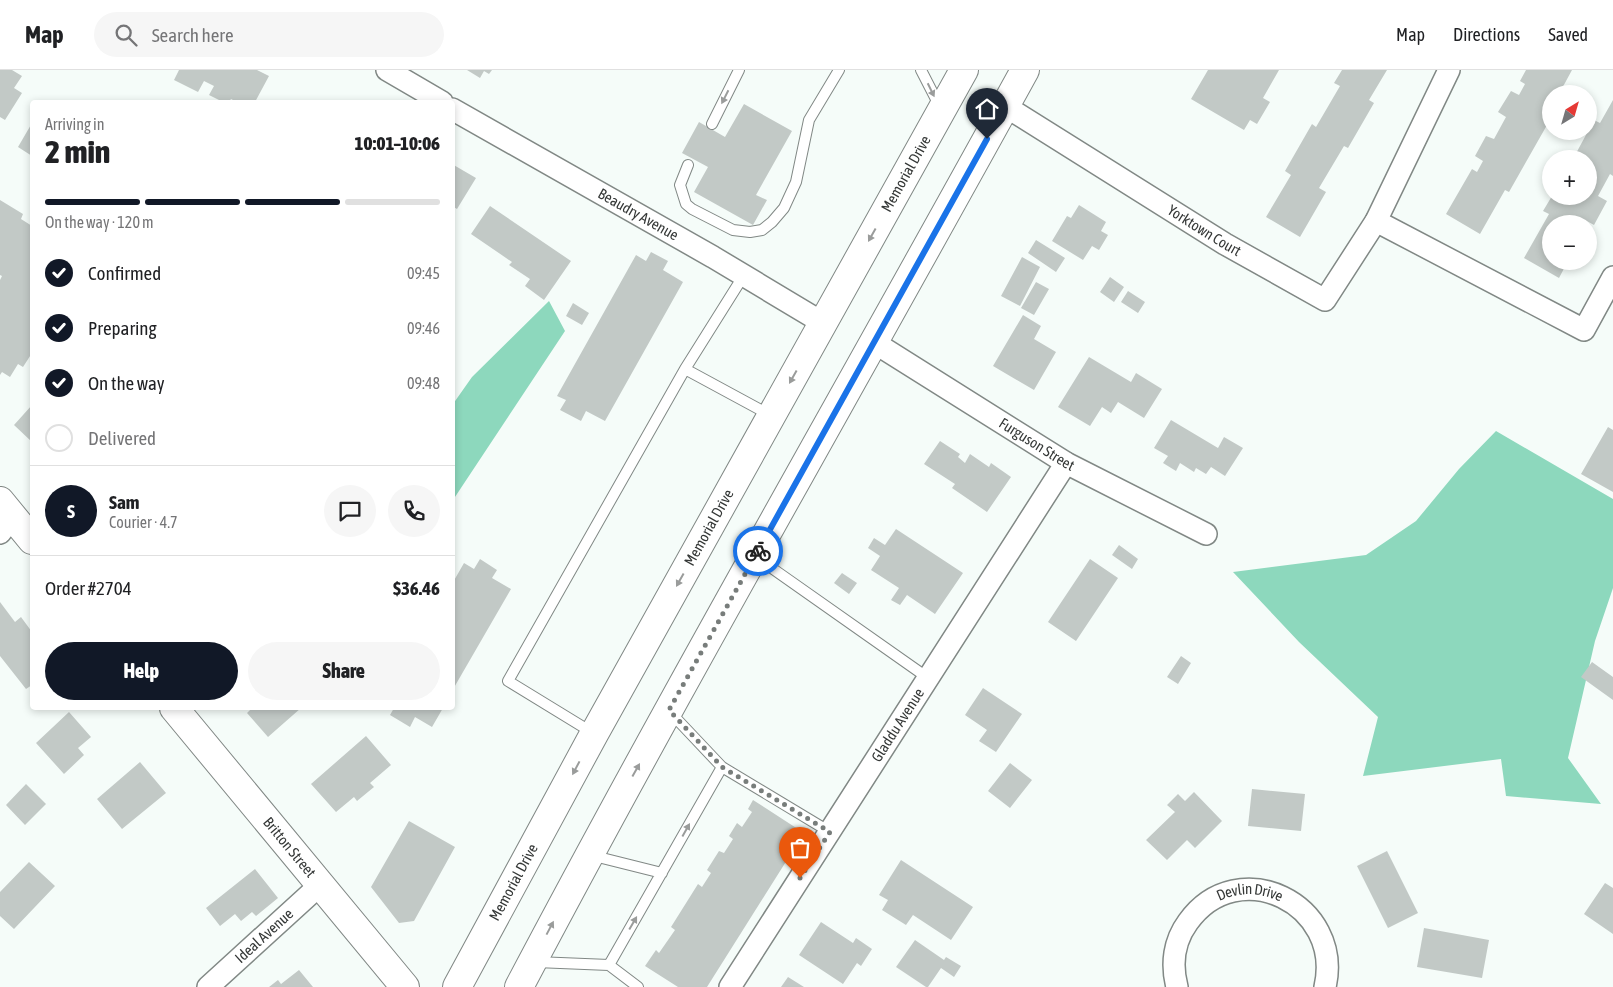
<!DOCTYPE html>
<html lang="en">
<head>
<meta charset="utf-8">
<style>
  :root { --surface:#fff; --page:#f6f6f6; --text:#202124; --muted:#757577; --line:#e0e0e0; --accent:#111827 }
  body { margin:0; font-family:"Asap Condensed",sans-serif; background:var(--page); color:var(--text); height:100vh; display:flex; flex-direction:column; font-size:19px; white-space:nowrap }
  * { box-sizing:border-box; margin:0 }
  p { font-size:16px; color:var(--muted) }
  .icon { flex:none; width:28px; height:28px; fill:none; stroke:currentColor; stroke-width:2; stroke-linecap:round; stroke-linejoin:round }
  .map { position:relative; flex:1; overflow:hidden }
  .panel { position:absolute; left:30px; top:30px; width:425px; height:610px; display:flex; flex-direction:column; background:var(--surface); border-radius:5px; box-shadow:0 2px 8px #0003 }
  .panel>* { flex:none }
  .needle { width:32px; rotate:37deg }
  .controls { position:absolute; left:1542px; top:15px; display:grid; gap:10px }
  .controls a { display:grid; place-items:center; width:55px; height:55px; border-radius:50%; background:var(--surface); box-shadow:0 2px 8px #0003; font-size:25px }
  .pin { position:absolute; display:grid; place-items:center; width:42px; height:42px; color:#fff; margin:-51px -21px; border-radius:50% 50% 50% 0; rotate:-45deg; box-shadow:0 0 5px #0007 }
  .pin .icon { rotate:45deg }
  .courier { position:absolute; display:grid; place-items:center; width:50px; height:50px; margin:-25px; border:4px solid #1a73e8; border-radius:50%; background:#fff; color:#222; box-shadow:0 1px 6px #0007 }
  .summary em { font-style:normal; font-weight:800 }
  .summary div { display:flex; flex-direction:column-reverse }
  .summary { display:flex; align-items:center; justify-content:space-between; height:85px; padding:0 15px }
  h1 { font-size:32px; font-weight:800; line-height:38px }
  .bar { display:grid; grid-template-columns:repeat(4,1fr); gap:8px 5px; align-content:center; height:60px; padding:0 15px }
  .bar i { height:6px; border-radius:4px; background:var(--line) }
  .bar .on { background:var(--accent) }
  .bar p { grid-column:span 4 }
  .line { display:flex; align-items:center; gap:12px; padding:0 15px; border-top:1px solid var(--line) }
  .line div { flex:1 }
  .round { display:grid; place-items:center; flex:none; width:52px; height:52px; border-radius:26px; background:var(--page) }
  ol { padding:0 15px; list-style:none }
  li { display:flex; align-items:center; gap:15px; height:55px }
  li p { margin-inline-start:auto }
  li .icon { padding:5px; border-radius:50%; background:var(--accent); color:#fff; stroke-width:4 }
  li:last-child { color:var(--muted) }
  li i { width:28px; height:28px; border:2px solid var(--line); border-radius:50% }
  .primary-button { display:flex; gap:10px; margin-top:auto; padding:10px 15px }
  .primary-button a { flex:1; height:58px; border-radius:30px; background:var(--accent); color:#fff; font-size:20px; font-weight:800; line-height:58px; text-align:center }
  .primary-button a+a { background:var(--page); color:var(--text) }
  header { display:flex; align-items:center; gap:30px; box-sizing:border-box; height:70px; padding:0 25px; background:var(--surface); border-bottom:1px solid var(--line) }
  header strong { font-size:24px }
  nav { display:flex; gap:28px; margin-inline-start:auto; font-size:18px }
  .search { width:350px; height:45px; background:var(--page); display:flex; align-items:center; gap:12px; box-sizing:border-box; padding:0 18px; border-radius:28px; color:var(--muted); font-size:19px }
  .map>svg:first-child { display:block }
</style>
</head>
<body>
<header>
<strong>Map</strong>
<div class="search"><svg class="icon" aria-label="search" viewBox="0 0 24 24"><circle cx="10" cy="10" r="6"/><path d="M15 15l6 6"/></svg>Search here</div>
<nav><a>Map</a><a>Directions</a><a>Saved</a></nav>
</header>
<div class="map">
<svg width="1613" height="917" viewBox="0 0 1613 917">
  <rect width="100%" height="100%" fill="#f5fcf9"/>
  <path fill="#8dd8bd" d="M 549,231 L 565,261 L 453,430 L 453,334 L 472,307 Z
    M 1496,361 L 1613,429 L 1613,518 L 1595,571 L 1568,688 L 1601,734 L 1506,726 L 1501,689 L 1363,706 L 1378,647 L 1299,572 L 1233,502 L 1366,485 L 1416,451 L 1459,399 Z"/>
  <path fill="#c2c9c6" d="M 0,0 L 12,0 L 22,6 L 14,18 L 22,23 L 5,50 L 0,47 Z
    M 179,0 L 257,0 L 269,6 L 255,32 L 237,32 L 231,29 L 229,32 L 223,32 L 209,25 L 214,16 L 204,11 L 198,22 L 174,10 Z
    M 467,0 L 492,0 L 489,4 L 484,1 L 480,8 Z
    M 1208,0 L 1279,0 L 1263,28 L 1270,32 L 1257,54 L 1250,50 L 1244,60 L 1191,29 Z
    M 1342,0 L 1387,0 L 1369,30 L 1374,33 L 1348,78 L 1344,76 L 1319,118 L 1326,122 L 1300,167 L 1266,147 L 1291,105 L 1285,101 L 1312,54 L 1316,57 L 1340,16 L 1334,13 Z
    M 1526,0 L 1572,0 L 1559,24 L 1551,24 L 1551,48 L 1509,122 L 1505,120 L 1480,164 L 1446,144 L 1472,99 L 1477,102 L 1483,91 L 1475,86 L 1486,66 L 1494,69 L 1506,47 L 1498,42 L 1511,21 L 1519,25 L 1525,14 L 1520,11 Z
    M 1613,30 L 1613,106 L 1610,104 L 1598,126 L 1607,131 L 1594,155 L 1585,150 L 1583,154 L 1551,154 L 1551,191 L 1568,191 L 1559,208 L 1524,188 L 1549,144 L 1543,141 L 1552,126 L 1589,126 L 1589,89 L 1573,89 L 1594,50 L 1600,53 Z
    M 744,34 L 792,61 L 756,125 L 767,130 L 753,155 L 694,122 L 708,97 L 682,83 L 699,52 L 725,67 Z
    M 32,53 L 32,86 L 18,77 Z
    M 452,94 L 476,108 L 457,139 L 452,136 Z
    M 0,130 L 23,144 L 21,149 L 32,156 L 32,283 L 23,297 L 18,294 L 10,307 L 2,302 L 0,305 L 0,210 L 2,206 L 0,205 Z
    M 1079,135 L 1106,152 L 1101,161 L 1108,165 L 1099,180 L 1092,176 L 1083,190 L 1052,171 L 1067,146 L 1071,148 Z
    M 490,136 L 571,191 L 544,230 L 525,216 L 530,209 L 509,195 L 512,192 L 471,164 Z
    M 1036,170 L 1065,188 L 1056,202 L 1028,183 Z
    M 651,182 L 668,191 L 663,200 L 683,212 L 605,351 L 586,341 L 581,351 L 560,340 L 566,330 L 557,326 L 636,185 L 646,191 Z
    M 1022,187 L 1040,197 L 1020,236 L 1001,226 Z
    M 1110,207 L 1124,217 L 1114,232 L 1100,222 Z
    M 1036,212 L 1049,219 L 1034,245 L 1021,238 Z
    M 1128,221 L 1145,232 L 1138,243 L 1121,232 Z
    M 573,233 L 589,243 L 582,255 L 566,246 Z
    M 1023,245 L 1041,256 L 1034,269 L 1056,282 L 1034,320 L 993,296 Z
    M 1089,287 L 1131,312 L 1136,303 L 1162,319 L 1144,348 L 1118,332 L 1111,343 L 1102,337 L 1090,356 L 1058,337 Z
    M 32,335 L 32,372 L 14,355 Z
    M 1171,350 L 1218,378 L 1224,367 L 1243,378 L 1225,406 L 1211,397 L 1206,404 L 1196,398 L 1194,402 L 1180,393 L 1176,401 L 1163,393 L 1168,386 L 1154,378 Z
    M 1608,357 L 1613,360 L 1613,422 L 1581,404 Z
    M 940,371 L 960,384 L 958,387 L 965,393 L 970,384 L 989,397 L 991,393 L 1011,407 L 987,442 L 952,418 L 955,414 L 924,394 Z
    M 896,459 L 963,503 L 935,544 L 907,525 L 900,535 L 891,530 L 899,518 L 871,500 L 880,486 L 868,478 L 874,468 L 885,475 Z
    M 1119,475 L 1138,489 L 1132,499 L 1112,485 Z
    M 480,489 L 497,500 L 492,508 L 511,519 L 452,621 L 452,514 L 464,493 L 474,499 Z
    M 1090,489 L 1118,508 L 1076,571 L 1048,552 Z
    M 842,503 L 857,513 L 849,524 L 834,513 Z
    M 0,532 L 15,552 L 21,547 L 32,562 L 32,615 L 26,619 L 0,586 Z
    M 1181,586 L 1191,593 L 1178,614 L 1167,607 Z
    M 1592,592 L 1613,607 L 1613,630 L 1581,607 Z
    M 983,618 L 1022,644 L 996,682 L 979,671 L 987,660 L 965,645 Z
    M 252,638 L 301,638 L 268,667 L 247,643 Z
    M 394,638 L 443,638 L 432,657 L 415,647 L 410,657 L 390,645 Z
    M 69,642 L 91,667 L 78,678 L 84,685 L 64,704 L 36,673 Z
    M 366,666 L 391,695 L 370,713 L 374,717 L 357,731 L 354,727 L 336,742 L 311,714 Z
    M 140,692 L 166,723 L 122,759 L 97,729 Z
    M 1010,693 L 1032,710 L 1010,738 L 988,721 Z
    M 26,714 L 46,734 L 25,755 L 6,735 Z
    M 1252,719 L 1305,724 L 1301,761 L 1248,756 Z
    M 1194,722 L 1222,751 L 1195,778 L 1187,770 L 1167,790 L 1146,770 L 1175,742 L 1167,735 L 1178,724 L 1185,731 Z
    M 753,730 L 804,763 L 707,917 L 678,917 L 645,896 L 656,880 L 659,883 L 675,860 L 671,857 L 698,814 L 702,817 L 711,803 L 707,800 L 719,781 L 724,783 L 733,769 L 729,766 L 737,753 L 742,757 L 752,742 L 748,739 Z
    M 409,751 L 455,777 L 414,851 L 399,853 L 371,817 Z
    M 1387,781 L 1418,843 L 1388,858 L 1357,796 Z
    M 901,790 L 973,837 L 951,870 L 913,845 L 906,855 L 882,840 L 888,830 L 879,825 Z
    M 29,792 L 55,816 L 14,859 L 0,846 L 0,822 Z
    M 255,799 L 278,828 L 256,846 L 252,842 L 241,851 L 235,844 L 220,856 L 206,838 Z
    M 1605,813 L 1613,818 L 1613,864 L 1584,844 Z
    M 821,852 L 853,873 L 856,868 L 872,879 L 861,896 L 857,893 L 843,914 L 799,885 Z
    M 1424,858 L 1489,870 L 1482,908 L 1417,897 Z
    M 915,870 L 944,890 L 946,887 L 961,896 L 954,907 L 941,898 L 928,917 L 926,917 L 896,897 Z
    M 299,900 L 313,917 L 269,917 L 278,910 L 281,914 Z
    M 788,907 L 804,917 L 781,917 Z"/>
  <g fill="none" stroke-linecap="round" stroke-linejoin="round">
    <defs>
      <path id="lane" d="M 921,0 L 940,37
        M 712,54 L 739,0
        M 688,95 L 680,115 L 686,134 L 692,139 L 733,160 L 750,162 L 762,160 L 772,152 L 784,138 L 796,112 L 809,50 L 839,0
        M 685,299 L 744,205
        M 756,487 L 928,608
        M 670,642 L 722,697 L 830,762
        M 593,663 L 508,611 L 685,299 L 770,345
        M 590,785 L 662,803
        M 536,892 L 609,895 L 638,917
        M 609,895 L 722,697"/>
      <g id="street">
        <path d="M 387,0 L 442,32"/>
        <path id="s1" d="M 1005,36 L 1225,174 L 1325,230 L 1376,151 L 1449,0"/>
        <path id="s2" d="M 452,39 L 713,187 L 823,253"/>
        <path d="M 1376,151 L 1584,260 L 1613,207"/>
        <path id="s3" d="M 875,273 L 1066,393 L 1206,464"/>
        <path d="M 0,463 L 13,446"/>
        <path id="s4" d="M 208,917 L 320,815"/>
        <path id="s5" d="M 730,917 L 1066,393"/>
        <path id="s6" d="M 1177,917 C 1171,894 1174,871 1188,852 C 1238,782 1344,834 1325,917"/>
      </g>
      <g id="secondary">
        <path d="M 0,431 L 32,470"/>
        <path id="s7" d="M 174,638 L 405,917"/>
      </g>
      <g id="primary">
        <path id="s8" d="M 457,917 L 594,664 L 964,0"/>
        <path d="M 519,917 C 682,608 857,306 1025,0"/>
      </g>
    </defs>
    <use href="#lane" stroke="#818885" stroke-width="12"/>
    <use href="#street" stroke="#818885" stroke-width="24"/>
    <use href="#secondary" stroke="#818885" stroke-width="30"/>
    <use href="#primary" stroke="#818885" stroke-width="30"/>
    <use href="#lane" stroke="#fff" stroke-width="10"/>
    <use href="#street" stroke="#fff" stroke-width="21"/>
    <use href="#secondary" stroke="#fff" stroke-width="28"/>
    <use href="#primary" stroke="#fff" stroke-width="28"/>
  </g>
  <defs><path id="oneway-solid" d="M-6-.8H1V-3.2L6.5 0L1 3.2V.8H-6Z" transform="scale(1.25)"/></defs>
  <g fill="#9a9c9b">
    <use href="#oneway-solid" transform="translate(931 20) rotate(64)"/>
    <use href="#oneway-solid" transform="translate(725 27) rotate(117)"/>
    <use href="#oneway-solid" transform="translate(872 165) rotate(119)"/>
    <use href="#oneway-solid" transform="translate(793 307) rotate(119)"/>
    <use href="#oneway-solid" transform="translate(680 510) rotate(119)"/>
    <use href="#oneway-solid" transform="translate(576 698) rotate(118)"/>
    <use href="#oneway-solid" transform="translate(636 700) rotate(-61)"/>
    <use href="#oneway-solid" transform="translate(686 760) rotate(-61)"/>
    <use href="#oneway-solid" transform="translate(633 853) rotate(-60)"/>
    <use href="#oneway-solid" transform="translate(550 858) rotate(-62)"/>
  </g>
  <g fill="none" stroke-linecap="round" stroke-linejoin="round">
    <path stroke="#787d7b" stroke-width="5" stroke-dasharray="0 9" d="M 758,481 L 669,640 L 722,697 L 830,762 L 800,808"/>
    <path stroke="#1a73e8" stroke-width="6" d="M 758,481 L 987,69"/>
  </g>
  <g text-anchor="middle" stroke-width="4.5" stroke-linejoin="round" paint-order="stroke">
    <g font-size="15" fill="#353837" stroke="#f5fcf9">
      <text dy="5" stroke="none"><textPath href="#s8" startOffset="929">Memorial Drive</textPath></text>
      <text dy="5" stroke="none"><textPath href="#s2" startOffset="214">Beaudry Avenue</textPath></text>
      <text dy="5" stroke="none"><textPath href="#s1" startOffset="235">Yorktown Court</textPath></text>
      <text dy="5" stroke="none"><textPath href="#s3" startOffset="191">Furguson Street</textPath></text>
      <text dy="5" stroke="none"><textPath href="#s8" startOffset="524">Memorial Drive</textPath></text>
      <text dy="5" stroke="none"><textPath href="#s5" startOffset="311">Gladdu Avenue</textPath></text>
      <text dy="5" stroke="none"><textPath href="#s7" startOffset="181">Britton Street</textPath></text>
      <text dy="5" stroke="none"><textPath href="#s8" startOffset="119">Memorial Drive</textPath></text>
      <text dy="5" stroke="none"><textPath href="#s6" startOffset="141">Devlin Drive</textPath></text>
      <text dy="5" stroke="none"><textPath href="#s4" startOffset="76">Ideal Avenue</textPath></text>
    </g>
  </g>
</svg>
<div class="controls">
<a><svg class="needle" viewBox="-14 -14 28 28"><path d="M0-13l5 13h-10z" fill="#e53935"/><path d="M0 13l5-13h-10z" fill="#757577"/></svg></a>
<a>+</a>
<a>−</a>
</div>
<div class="pin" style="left:800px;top:808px;background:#ea580c"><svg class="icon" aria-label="bag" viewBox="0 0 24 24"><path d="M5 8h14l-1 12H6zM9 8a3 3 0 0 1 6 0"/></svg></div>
<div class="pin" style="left:987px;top:69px;background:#1f2937"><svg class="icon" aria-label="home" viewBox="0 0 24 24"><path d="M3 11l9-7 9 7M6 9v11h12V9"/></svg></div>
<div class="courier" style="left:758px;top:481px"><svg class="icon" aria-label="bike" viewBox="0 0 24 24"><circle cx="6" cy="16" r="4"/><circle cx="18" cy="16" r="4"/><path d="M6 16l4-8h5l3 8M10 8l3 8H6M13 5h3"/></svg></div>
<section class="panel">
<div class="summary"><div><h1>2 min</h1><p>Arriving in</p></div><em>10:01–10:06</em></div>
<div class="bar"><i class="on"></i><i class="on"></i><i class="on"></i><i></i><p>On the way · 120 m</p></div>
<ol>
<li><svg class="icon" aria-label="check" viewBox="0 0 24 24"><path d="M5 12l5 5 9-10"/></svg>Confirmed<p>09:45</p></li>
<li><svg class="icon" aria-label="check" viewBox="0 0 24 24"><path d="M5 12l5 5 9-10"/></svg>Preparing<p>09:46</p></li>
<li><svg class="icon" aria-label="check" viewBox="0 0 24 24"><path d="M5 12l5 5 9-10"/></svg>On the way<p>09:48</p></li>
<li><i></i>Delivered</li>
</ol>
<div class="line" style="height:90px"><b class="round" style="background:var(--accent);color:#fff">S</b><div><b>Sam</b><p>Courier · 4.7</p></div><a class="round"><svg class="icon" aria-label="chat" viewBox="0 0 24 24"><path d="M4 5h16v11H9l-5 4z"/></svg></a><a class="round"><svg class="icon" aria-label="phone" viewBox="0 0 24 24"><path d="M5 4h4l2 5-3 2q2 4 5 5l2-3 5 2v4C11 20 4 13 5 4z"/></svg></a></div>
<div class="line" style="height:65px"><div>Order #2704</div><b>$36.46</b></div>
<div class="primary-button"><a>Help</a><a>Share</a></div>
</section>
</div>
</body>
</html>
